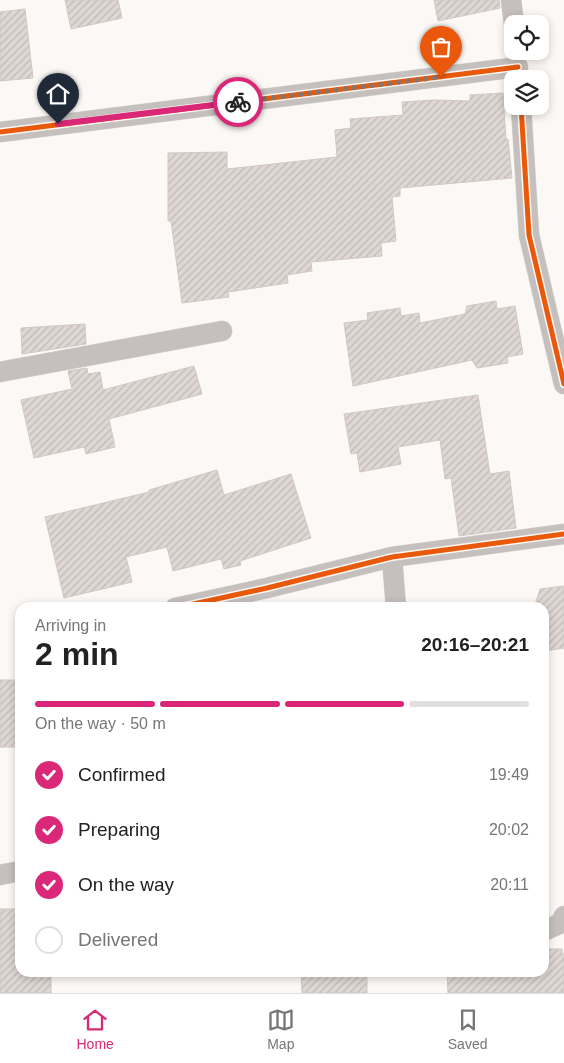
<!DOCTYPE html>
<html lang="en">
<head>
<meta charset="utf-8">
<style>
  :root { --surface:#fff; --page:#f6f6f6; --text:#222; --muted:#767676; --line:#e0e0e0; --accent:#db2777 }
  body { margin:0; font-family:Arial,sans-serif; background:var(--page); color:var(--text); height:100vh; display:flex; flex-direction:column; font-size:19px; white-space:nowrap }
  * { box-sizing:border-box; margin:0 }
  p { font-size:16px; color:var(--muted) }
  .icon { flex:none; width:28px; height:28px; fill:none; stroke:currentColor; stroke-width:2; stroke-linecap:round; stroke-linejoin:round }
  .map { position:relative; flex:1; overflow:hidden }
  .details { position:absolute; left:15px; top:602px; width:534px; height:375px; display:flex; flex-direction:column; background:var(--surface); border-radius:15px; box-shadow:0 2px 8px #0003 }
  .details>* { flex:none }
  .controls { position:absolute; left:504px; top:15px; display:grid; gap:10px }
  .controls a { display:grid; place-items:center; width:45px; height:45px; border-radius:10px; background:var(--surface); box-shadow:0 2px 8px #0003; font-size:25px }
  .pin { position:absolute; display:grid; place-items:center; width:42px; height:42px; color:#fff; margin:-51px -21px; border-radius:50% 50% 50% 0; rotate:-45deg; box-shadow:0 0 5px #0007 }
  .pin .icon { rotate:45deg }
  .courier { position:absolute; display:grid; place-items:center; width:50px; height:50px; margin:-25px; border:4px solid #db2777; border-radius:50%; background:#fff; color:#222; box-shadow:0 1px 6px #0007 }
  .head em { font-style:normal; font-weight:700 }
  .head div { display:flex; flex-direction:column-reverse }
  .head { display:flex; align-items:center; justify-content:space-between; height:85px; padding:0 20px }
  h1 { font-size:32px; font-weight:700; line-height:38px }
  .bar { display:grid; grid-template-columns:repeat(4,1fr); gap:8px 5px; align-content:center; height:60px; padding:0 20px }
  .bar i { height:6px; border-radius:4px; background:var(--line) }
  .bar .active { background:var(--accent) }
  .bar p { grid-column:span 4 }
  ol { padding:0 20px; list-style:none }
  li { display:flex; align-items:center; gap:15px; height:55px }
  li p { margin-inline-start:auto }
  li .icon { padding:5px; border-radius:50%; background:var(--accent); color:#fff; stroke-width:4 }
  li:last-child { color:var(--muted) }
  li i { width:28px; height:28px; border:2px solid var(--line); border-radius:50% }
  .tab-bar { display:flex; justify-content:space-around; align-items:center; height:70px; border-top:1px solid var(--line); background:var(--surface); font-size:14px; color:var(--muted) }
  .tab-bar a { display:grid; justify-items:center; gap:2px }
  .tab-bar .active { color:var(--accent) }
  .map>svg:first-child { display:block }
</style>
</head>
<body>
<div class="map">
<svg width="564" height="993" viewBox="0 0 564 993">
  <defs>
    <pattern id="building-hatch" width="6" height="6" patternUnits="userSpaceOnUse" patternTransform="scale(1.25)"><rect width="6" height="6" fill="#dfd7d3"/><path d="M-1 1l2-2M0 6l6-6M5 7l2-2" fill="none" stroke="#c0b9b5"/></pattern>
  </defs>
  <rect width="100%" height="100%" fill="#fbf8f6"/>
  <path fill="url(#building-hatch)" stroke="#d0c8c4" d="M 65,0 L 118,0 L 122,18 L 71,29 Z
    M 434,0 L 499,0 L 500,8 L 438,21 Z
    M 25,9 L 33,78 L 0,81 L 0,12 Z
    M 503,93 L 506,139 L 508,139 L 512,178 L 400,188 L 400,196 L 392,197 L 396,241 L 381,243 L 382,256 L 311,262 L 312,271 L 287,275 L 288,283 L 228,292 L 229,297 L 182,303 L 171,221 L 168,221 L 168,153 L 227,152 L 227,169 L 337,157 L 335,130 L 351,128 L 350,119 L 403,115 L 402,102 L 434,100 L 470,101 L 470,95 Z
    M 496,301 L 497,309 L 515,306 L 523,354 L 507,357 L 508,363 L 477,368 L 472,360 L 353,386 L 344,323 L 368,320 L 367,313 L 400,308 L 401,316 L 419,313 L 420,323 L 465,314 L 467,306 Z
    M 85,324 L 86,344 L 22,354 L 21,328 Z
    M 194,366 L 202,394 L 109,419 L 115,447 L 86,454 L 84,447 L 34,458 L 21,400 L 72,389 L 68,371 L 87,368 L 88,374 L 100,372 L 103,390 Z
    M 478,395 L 490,474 L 509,471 L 516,528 L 459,536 L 451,478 L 445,479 L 440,440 L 398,447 L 401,464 L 360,472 L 357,453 L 351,454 L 344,414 Z
    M 217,470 L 224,495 L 291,474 L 311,538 L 240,561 L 241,565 L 224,569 L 221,559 L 173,571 L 167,547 L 126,557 L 132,582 L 64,598 L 45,517 L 149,492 L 149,490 Z
    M 564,586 L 564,648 L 544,651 L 544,608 L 534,608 L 540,589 Z
    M 0,680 L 20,680 L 20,747 L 0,747 Z
    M 0,909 L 20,909 L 20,972 L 51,972 L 51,993 L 0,993 Z
    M 544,949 L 562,949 L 562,954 L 564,954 L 564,993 L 448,993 L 447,972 L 544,972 Z
    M 301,972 L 367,972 L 367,993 L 302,993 Z"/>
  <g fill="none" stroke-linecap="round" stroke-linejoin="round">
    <defs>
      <path id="street" d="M 511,0 L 514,24
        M 521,106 L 529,235 L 564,384
        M 0,132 L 518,67
        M 0,372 L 222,331
        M 392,557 L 396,608
        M 175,608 L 267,588 L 392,557 L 564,534
        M 0,875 L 20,871
        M 544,931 L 561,923 L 564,916"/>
    </defs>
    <use href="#street" stroke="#d8d4d2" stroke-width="21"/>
    <use href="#street" stroke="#c5c0bd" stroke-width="20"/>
    <defs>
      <path id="cycleway" d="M 521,106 L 529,235 L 564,384
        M 0,132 L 518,67
        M 175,608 L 267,588 L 392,557 L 564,534"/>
    </defs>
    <use href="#cycleway" stroke="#fef7f3" stroke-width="8"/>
    <use href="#cycleway" stroke="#e8590c" stroke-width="5"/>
  </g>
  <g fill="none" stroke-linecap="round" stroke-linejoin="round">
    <path stroke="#817772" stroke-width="5" stroke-dasharray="0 9" d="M 238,102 L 441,77"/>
    <path stroke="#db2777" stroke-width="6" d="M 58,124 L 238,102"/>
  </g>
</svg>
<div class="controls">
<a><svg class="icon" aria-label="locate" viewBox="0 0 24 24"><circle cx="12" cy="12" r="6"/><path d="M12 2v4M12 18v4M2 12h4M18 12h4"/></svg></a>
<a><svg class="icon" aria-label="layers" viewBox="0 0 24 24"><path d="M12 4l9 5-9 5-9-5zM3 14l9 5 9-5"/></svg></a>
</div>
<div class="pin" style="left:441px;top:77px;background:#ea580c"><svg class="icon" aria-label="bag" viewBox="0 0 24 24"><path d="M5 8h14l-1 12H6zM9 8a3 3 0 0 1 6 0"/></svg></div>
<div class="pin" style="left:58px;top:124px;background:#1f2937"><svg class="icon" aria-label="home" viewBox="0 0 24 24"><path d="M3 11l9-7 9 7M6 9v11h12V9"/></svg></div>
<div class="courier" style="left:238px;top:102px"><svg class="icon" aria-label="bike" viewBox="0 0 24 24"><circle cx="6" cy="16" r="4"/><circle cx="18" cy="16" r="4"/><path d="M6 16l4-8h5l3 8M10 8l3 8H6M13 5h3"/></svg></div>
<section class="details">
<div class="head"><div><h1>2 min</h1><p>Arriving in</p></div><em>20:16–20:21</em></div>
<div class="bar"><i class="active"></i><i class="active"></i><i class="active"></i><i></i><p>On the way · 50 m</p></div>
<ol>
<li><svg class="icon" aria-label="check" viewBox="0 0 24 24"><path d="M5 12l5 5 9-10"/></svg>Confirmed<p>19:49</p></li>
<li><svg class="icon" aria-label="check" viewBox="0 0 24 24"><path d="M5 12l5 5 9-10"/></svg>Preparing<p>20:02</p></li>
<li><svg class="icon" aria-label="check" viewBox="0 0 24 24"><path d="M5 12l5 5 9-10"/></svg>On the way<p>20:11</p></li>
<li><i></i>Delivered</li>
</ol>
</section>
</div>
<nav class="tab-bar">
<a class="active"><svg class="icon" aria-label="home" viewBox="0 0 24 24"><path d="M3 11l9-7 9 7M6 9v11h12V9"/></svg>Home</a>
<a><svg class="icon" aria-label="map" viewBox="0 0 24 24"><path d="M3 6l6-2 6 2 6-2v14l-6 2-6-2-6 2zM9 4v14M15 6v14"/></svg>Map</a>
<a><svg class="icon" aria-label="saved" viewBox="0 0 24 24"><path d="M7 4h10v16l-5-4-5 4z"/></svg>Saved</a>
</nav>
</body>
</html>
